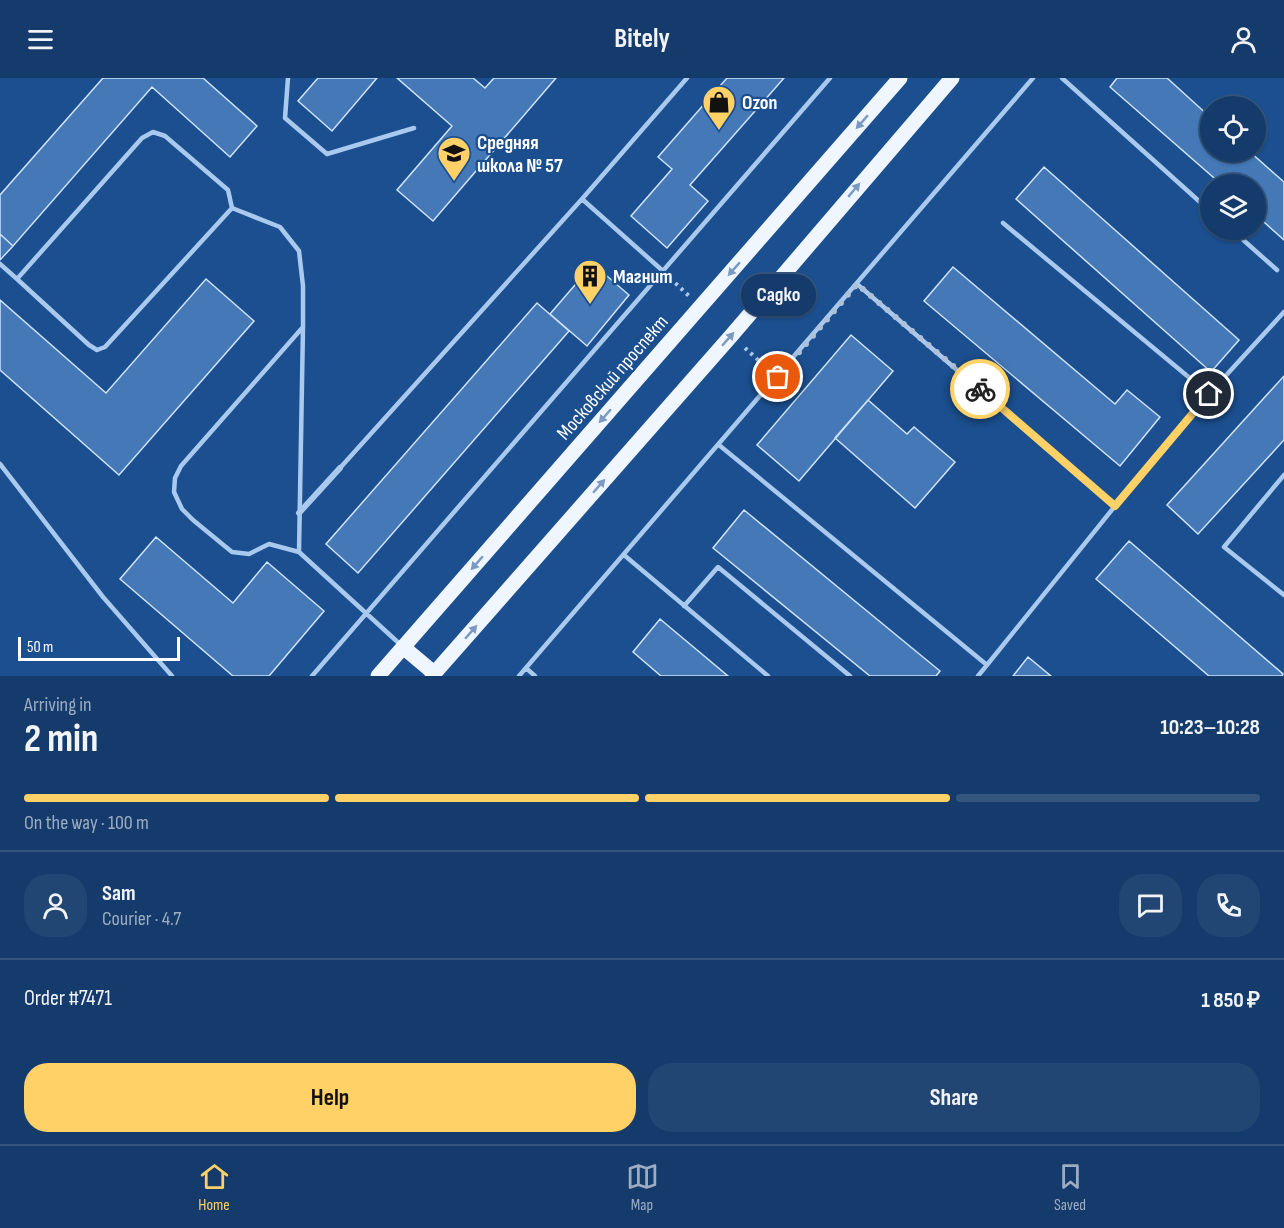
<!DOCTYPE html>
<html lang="en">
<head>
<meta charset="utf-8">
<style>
  :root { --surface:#143b6b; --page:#214673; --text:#f1f3f6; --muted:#9dadc1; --line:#33557e; --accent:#ffd166 }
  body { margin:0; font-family:"Sofia Sans Condensed",sans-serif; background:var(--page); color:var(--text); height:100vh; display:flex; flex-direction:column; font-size:22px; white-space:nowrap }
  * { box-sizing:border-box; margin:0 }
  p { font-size:20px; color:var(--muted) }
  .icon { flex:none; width:33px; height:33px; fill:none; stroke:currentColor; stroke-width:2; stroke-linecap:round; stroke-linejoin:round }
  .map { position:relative; height:598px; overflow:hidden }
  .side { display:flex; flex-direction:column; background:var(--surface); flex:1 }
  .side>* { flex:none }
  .controls { position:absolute; left:1200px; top:18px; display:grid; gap:12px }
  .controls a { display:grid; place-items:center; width:66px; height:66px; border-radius:50%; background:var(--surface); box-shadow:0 2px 4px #0004,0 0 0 2px var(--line); font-size:30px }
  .scale { position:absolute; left:18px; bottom:15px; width:162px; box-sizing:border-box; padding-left:6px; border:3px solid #fff; border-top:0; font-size:16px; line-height:21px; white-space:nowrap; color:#fff; -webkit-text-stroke:4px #1b4f8f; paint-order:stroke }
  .pin { position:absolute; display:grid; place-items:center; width:51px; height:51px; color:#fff; margin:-26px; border:3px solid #fff; border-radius:50%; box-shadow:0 2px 6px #0007 }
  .courier { position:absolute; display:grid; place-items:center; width:60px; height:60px; margin:-30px; border:4px solid #ffd166; border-radius:50%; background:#fff; color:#222; box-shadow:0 2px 8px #0007 }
  .bubble { position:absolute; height:42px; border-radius:21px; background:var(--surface); box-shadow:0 2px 4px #0004,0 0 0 2px var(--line); font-size:20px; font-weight:700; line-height:42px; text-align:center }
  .headline em { font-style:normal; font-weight:700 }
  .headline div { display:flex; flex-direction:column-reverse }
  .headline { display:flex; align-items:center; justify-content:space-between; height:102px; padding:0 24px }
  h1 { font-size:39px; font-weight:700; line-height:45px }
  .bar { display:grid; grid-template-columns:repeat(4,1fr); gap:9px 6px; align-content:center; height:72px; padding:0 24px }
  .bar i { height:8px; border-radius:4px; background:var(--line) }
  .bar .on { background:var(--accent) }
  .bar p { grid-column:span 4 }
  .line { display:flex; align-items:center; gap:15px; padding:0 24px; border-top:2px solid var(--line) }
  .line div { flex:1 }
  .round { display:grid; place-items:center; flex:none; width:63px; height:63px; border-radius:24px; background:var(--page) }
  .cta { display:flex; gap:12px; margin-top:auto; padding:12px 24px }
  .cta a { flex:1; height:69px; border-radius:24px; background:var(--accent); color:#111; font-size:24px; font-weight:700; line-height:69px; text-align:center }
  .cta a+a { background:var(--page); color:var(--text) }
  header { display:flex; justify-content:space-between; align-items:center; height:78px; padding:0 24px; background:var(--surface); font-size:27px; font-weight:700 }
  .tab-bar { display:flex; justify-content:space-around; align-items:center; height:84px; border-top:2px solid var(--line); background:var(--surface); font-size:16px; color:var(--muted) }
  .tab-bar a { display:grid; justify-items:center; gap:3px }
  .tab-bar .on { color:var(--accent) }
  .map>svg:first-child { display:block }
</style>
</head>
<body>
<header><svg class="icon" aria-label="menu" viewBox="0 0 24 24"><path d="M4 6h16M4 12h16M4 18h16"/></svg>Bitely<svg class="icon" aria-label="person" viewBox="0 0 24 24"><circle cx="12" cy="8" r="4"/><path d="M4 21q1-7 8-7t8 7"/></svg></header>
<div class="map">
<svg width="1284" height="598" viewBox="0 0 1284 598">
  <rect width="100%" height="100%" fill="#1b4f8f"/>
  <path fill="#4478b7" stroke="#cfe3fa" stroke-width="1.5" d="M 103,0 L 203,0 L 257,48 L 230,79 L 152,9 L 13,168 L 0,156 L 0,117 Z
    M 318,0 L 377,0 L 332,53 L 298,23 Z
    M 397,0 L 473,0 L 485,10 L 494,0 L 556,0 L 433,143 L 397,112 L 452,48 Z
    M 727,0 L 784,0 L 690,107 L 708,123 L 667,170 L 631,138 L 672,91 L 658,79 Z
    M 1117,0 L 1167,0 L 1210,39 L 1210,74 L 1250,74 L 1284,104 L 1284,162 L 1256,137 L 1256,106 L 1221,106 L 1110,9 Z
    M 1044,89 L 1239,262 L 1211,294 L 1016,121 Z
    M 0,156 L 13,168 L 0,182 Z
    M 593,186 L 629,217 L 587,268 L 550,236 Z
    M 953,189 L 1115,326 L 1127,312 L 1160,339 L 1120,388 L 924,223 Z
    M 206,201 L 254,243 L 119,397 L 0,292 L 0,222 L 106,315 Z
    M 537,225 L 569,253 L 358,495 L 326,466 Z
    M 851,257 L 893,293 L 799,403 L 757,367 Z
    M 1284,298 L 1284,362 L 1198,456 L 1167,427 Z
    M 868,322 L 907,356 L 914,349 L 955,384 L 915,430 L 835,360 Z
    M 744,432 L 940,593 L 936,598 L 870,598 L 713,470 Z
    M 156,459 L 233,525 L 267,484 L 324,533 L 269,598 L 233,598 L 120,501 Z
    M 1129,463 L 1283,596 L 1282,598 L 1209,598 L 1096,501 Z
    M 660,541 L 728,598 L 661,598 L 633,574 Z
    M 1028,579 L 1051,598 L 1013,598 Z"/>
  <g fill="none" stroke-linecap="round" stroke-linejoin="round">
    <path stroke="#a9c9ee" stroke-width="4" stroke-dasharray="3 4.5" stroke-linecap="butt" d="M 670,200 L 689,218
      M 745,270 L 768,291"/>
    <path stroke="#a9c9ee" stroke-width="4.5" d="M 288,0 L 285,40 L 327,76 L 414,50
      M 1062,0 L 1210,133
      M 582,121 L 663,193
      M 232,130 L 228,112 L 165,58 L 153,54 L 142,60 L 17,201 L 89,267 L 97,272 L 105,269 L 232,130 L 280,149 L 299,173 L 303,208 L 303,249 L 181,388 L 175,400 L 174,414 L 182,431 L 193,442 L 232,474 L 249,476 L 269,466 L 299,474 L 402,568
      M 1003,145 L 1209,316
      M 1232,152 L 1277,192
      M 0,186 L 17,201
      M 857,206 L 1115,428
      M 719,367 L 987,587 L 978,598
      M 0,386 L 103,519 L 172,598
      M 340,390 L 582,121 L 687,0
      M 1284,397 L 1224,469 L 1284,517
      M 299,474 L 303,249
      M 624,477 L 768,598
      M 684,528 L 718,489 L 850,598
      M 987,587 L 1115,428 L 1209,316 L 1284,234
      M 526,590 L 535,598
      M 312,598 L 830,0
      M 519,598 L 1033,0"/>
    <path stroke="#a9c9ee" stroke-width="6" d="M 299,435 L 340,390"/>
    <path stroke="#f0f6ff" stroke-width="15" d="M 403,569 L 434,595
      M 378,598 L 900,0
      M 432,598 L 731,258 L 952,0"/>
  </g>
  <defs><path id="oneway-solid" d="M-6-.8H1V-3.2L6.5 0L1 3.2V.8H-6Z" transform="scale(1.5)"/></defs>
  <g fill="#7b9ac1">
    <use href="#oneway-solid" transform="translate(862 44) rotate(131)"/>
    <use href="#oneway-solid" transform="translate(854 112) rotate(-50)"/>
    <use href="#oneway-solid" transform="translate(734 191) rotate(131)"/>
    <use href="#oneway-solid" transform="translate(728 261) rotate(-49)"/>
    <use href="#oneway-solid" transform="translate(605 338) rotate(131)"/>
    <use href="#oneway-solid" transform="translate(599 408) rotate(-49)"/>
    <use href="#oneway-solid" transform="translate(477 485) rotate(131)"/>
    <use href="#oneway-solid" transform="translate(471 554) rotate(-49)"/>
  </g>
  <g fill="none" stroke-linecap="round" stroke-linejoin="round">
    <path stroke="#afc1d8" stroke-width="6" stroke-dasharray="0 10.8" d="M 778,299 L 857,206 L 980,311"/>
    <path stroke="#ffd166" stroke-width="8" d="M 980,311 L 1115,428 L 1209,316"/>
  </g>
  <defs>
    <symbol id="shop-pin" viewBox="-11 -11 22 30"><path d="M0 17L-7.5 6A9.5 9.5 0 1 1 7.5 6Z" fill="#ffd166" stroke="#1b4f8f"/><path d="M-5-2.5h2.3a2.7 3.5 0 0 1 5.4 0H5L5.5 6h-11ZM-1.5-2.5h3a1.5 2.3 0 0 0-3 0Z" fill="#111"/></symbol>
    <symbol id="school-pin" viewBox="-11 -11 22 30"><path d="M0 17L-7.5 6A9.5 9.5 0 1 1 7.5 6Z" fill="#ffd166" stroke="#1b4f8f"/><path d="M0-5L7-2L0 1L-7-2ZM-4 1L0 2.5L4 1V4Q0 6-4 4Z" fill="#111"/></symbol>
    <symbol id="building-pin" viewBox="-11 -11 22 30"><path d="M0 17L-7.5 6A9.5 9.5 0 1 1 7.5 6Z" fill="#ffd166" stroke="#1b4f8f"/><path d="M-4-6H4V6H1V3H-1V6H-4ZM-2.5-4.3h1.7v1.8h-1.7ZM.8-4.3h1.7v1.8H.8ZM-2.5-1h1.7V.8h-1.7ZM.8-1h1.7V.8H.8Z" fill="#111"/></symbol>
  </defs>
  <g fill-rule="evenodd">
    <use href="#shop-pin" x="700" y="5" width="38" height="52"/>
    <use href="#school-pin" x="435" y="56" width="38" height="52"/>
    <use href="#building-pin" x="571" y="179" width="38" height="52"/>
  </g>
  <g text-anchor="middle" stroke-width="4.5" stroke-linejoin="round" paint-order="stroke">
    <g font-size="20" font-weight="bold" fill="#fff" stroke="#1b4f8f" text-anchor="start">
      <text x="742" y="31">Ozon</text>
      <text x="477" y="71">Средняя<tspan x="477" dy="23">школа № 57</tspan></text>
      <text x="613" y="205">Магнит</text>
    </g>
    <g font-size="20" fill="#fff" stroke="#1b4f8f">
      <text transform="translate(612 299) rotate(-49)" y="7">Московский проспект</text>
    </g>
  </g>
</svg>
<div class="controls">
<a><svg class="icon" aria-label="locate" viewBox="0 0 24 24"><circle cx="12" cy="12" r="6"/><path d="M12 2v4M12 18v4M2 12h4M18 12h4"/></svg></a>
<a><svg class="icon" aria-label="layers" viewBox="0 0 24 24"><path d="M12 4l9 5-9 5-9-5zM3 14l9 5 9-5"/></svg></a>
</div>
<div class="scale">50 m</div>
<div class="pin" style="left:778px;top:299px;background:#ea580c"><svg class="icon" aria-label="bag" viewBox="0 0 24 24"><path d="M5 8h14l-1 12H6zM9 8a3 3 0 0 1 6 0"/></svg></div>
<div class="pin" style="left:1209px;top:316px;background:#1f2937"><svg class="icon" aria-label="home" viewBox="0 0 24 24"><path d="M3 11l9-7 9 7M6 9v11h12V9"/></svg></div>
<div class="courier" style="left:980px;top:311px"><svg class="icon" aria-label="bike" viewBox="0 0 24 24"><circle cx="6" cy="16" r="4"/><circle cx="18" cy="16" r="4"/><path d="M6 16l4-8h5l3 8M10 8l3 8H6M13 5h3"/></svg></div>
<div class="bubble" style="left:741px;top:196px;width:75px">Садко</div>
</div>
<section class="side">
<div class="headline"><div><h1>2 min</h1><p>Arriving in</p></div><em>10:23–10:28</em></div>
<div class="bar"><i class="on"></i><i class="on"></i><i class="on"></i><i></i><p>On the way · 100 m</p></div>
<div class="line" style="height:108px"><a class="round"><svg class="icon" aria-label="person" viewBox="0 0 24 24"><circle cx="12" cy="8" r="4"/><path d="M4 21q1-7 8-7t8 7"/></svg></a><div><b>Sam</b><p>Courier · 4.7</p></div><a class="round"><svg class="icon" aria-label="chat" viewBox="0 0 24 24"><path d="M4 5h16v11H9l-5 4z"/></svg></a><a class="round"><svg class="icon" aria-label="phone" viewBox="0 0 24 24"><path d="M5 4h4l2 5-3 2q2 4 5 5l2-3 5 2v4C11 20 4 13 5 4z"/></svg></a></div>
<div class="line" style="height:78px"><div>Order #7471</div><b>1 850 ₽</b></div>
<div class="cta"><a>Help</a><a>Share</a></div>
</section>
<nav class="tab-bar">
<a class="on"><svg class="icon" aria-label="home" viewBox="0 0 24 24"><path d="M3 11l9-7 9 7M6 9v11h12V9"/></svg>Home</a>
<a><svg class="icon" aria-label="map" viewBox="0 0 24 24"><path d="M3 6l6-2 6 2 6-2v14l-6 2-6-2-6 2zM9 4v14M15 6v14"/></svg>Map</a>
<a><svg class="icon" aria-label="saved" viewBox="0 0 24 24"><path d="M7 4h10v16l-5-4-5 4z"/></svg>Saved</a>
</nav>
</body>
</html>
